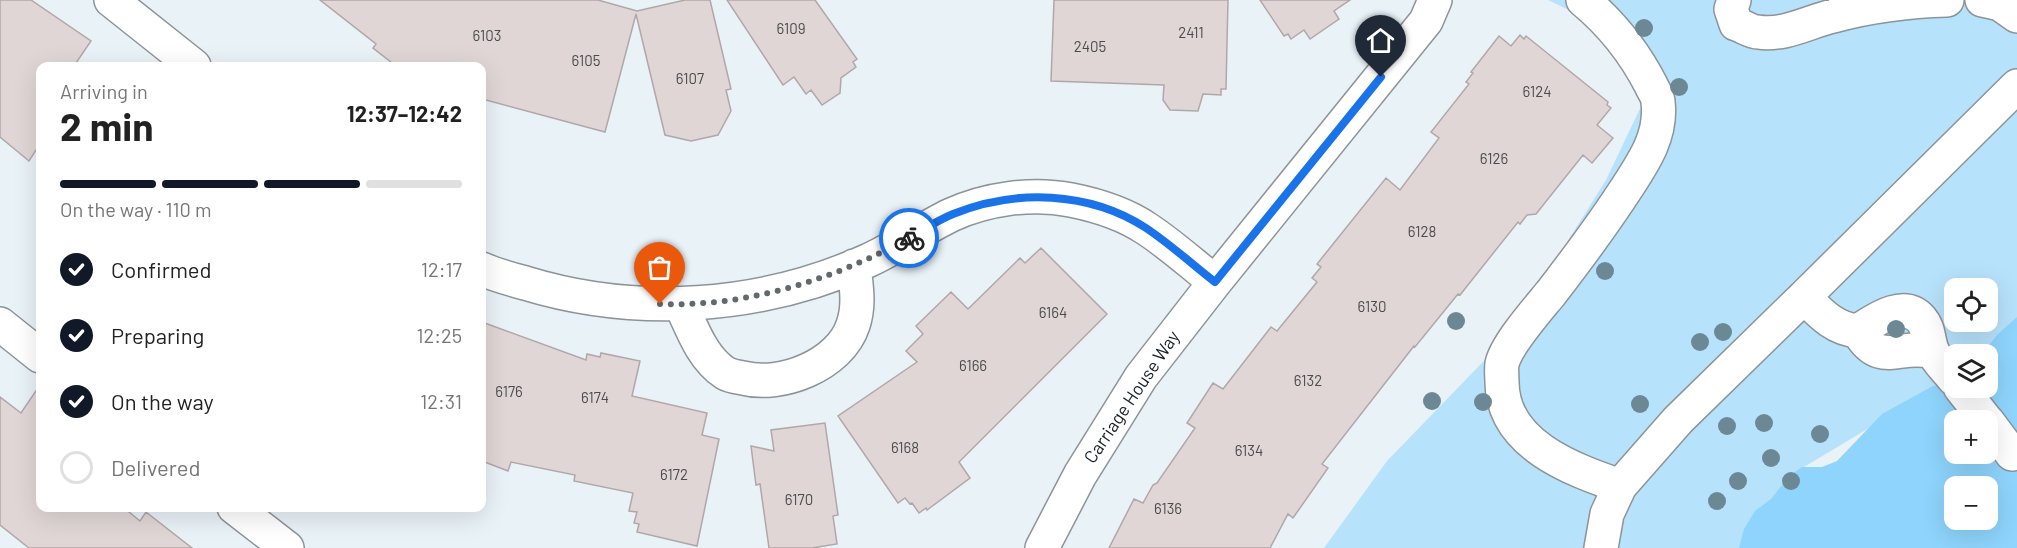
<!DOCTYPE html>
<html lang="en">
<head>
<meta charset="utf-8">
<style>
  :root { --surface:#fff; --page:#f2f2f2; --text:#222; --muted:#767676; --line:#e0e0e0; --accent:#111827 }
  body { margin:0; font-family:Barlow,sans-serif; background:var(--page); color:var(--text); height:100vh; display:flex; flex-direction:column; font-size:22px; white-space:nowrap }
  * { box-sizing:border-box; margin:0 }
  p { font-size:20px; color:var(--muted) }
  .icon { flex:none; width:33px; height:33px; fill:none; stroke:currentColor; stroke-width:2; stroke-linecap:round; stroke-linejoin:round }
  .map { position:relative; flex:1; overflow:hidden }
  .drawer { position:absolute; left:36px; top:62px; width:450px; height:450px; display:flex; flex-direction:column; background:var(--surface); border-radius:12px; box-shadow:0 6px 24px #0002 }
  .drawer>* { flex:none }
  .buttons { position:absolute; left:1944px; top:278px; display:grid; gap:12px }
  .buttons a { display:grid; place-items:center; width:54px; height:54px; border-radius:12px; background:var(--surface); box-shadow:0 6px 24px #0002; font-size:30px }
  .pin { position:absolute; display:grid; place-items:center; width:51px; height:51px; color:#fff; margin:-62px -26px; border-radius:50% 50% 50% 0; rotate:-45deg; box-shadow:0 0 6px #0007 }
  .pin .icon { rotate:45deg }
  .courier { position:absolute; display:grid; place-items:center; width:60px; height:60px; margin:-30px; border:4px solid #1a73e8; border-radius:50%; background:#fff; color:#222; box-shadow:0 2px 8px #0007 }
  .overview em { font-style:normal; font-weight:700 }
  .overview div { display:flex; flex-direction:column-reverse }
  .overview { display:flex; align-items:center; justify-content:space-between; height:102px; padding:0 24px }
  h1 { font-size:39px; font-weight:700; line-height:45px }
  .bar { display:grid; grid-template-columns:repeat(4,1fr); gap:9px 6px; align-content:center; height:72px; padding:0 24px }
  .bar i { height:8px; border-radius:4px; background:var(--line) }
  .bar .active { background:var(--accent) }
  .bar p { grid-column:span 4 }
  ol { padding:0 24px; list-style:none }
  li { display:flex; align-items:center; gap:18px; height:66px }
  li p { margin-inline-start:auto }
  li .icon { padding:6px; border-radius:50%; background:var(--accent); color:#fff; stroke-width:4 }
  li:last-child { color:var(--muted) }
  li i { width:33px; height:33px; border:3px solid var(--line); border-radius:50% }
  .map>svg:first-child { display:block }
</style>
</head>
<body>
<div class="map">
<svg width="2017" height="548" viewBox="0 0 2017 548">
  <rect width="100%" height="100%" fill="#e9f2f7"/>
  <path fill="#b7e2fb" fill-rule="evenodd" d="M 1548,0 L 2017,0 L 2017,334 L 1988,354 L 1954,354 L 1954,377 L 1789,476 L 1761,548 L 1324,548 L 1387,461 L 1509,335 L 1606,180 L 1645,98 L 1581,16 ZM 1954,288 L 1988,288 L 1988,321 L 1954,321 Z"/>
  <path fill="#8ed4fc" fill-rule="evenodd" d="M 2017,317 L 2017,548 L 1739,548 L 1744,529 L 1755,511 L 1771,499 L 1789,476 L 1802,467 L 1822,467 L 1837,461 L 1882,414 L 1931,387 L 1954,379 L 1954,387 L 1988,387 L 1988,354 L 1982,354 L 1997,335 ZM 1954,420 L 1988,420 L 1988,453 L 1954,453 ZM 1954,486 L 1988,486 L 1988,519 L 1954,519 Z"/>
  <path fill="#e0d6d6" stroke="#b2a7a8" stroke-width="1.5" d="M 0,0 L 31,0 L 91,41 L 74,66 L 40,66 L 40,144 L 29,161 L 0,137 Z
    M 320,0 L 598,0 L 637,11 L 685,0 L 710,0 L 731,89 L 726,90 L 731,111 L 718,135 L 691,141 L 665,135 L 636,14 L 605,132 L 482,99 L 482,66 L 396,66 L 373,48 L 376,44 Z
    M 727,0 L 815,0 L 857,59 L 853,62 L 856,67 L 841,78 L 840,93 L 822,105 L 811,90 L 806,94 L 794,77 L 783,85 Z
    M 1054,0 L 1228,0 L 1226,89 L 1221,89 L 1221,95 L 1203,94 L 1198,111 L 1170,110 L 1163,100 L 1164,85 L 1051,81 Z
    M 1260,0 L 1350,0 L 1334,11 L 1339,19 L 1310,39 L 1304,30 L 1291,39 L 1288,34 L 1284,36 Z
    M 1520,35 L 1524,39 L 1526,36 L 1608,102 L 1607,105 L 1611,108 L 1597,125 L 1613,138 L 1592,163 L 1583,155 L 1536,214 L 1527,215 L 1520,224 L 1518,222 L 1460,295 L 1458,294 L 1415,347 L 1414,346 L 1322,464 L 1328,468 L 1293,518 L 1288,514 L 1270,548 L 1109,548 L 1134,499 L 1143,503 L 1153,485 L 1157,483 L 1195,428 L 1187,423 L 1213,383 L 1223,389 L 1271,327 L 1277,331 L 1317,282 L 1312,278 L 1321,267 L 1317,264 L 1386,178 L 1400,190 L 1439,138 L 1431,132 L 1469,84 L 1466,82 L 1473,73 L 1471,72 L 1499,36 L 1511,46 Z
    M 1041,248 L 1107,314 L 959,462 L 970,478 L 927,510 L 926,508 L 919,513 L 912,503 L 910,504 L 905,498 L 898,503 L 838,416 L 917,362 L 906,351 L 923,334 L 916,326 L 951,292 L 968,309 L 1020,258 L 1025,263 Z
    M 482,322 L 586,360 L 587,354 L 600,357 L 601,353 L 640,361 L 632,396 L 707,413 L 702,435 L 719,439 L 697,546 L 637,532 L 639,524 L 634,523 L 637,512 L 629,511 L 633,493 L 574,481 L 575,475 L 511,462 L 508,471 L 482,461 Z
    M 40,385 L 40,507 L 123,507 L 140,521 L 146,512 L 192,548 L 29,548 L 0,525 L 0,397 L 21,413 Z
    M 825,423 L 838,515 L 833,516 L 837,544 L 812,548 L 769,548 L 760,484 L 756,485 L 751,446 L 774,451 L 771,430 Z"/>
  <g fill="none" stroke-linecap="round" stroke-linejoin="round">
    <defs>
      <path id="minor" d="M 111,0 L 194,66
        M 1583,0 C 1612,24 1634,52 1651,85 C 1653,90 1658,96 1658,102 C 1662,134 1645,160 1628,186 C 1604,223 1578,258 1551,293 C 1538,309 1506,345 1502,364 C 1501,370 1502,377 1502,382 C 1502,444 1571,469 1620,486 L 1678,420 L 1804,297
        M 1734,0 L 1731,9 L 1736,24 C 1743,26 1751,32 1758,32 C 1785,36 1808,22 1833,16 C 1870,6 1910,1 1947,0
        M 1982,0 L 2000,4 L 2017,16
        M 482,269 C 495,275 510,279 525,283 C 636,317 760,309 867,261 C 896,248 922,229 951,215 C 986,199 1032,192 1071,200 C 1096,205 1125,214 1147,229 C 1170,244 1192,264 1215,282
        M 681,305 C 692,328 702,358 725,373 C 730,376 737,377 743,378 C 781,388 840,365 853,325 C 860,305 856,285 854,266
        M 0,324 L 40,356
        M 1858,331 C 1834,329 1820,313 1804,297 L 2017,86
        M 1932,352 C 1901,342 1881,370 1858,331 C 1874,321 1903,299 1921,319 C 1929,328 1928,339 1932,350 C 1936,360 1948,371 1954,379
        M 1960,387 L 1986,420
        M 1988,422 L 2012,454
        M 234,507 L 287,548
        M 1042,548 L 1080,475 L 1141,377 L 1215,282 L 1426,21 L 1435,0
        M 1601,548 L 1607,514 L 1620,486"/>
    </defs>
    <use href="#minor" stroke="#8c9499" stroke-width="36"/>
    <use href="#minor" stroke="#fff" stroke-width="33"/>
  </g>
  <g fill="#6c8895">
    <circle cx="1644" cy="28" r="9"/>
    <circle cx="1679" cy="87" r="9"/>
    <circle cx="1605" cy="271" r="9"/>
    <circle cx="1456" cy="321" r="9"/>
    <circle cx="1896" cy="329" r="9"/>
    <circle cx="1723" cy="332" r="9"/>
    <circle cx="1700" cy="342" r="9"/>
    <circle cx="1432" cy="401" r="9"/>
    <circle cx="1483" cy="402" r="9"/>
    <circle cx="1640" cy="404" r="9"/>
    <circle cx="1764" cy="423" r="9"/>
    <circle cx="1727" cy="426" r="9"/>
    <circle cx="1820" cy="434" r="9"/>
    <circle cx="1771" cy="458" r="9"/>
    <circle cx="1738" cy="481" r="9"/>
    <circle cx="1791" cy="481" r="9"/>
    <circle cx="1717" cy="501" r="9"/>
  </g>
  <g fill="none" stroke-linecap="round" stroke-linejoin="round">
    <path stroke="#63686b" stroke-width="6" stroke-dasharray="0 10.8" d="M 660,304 C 747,307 833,280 909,238"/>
    <path stroke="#1a73e8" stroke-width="8" d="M 909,238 C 923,230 938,220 953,214 C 1015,189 1089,191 1146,228 C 1170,244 1192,264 1215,282 L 1381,77"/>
  </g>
  <g text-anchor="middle" stroke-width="4.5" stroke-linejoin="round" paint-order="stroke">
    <g font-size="15" fill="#4c4c4e">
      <text x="791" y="34">6109</text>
      <text x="1191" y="38">2411</text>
      <text x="487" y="41">6103</text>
      <text x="1090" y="52">2405</text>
      <text x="586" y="66">6105</text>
      <text x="690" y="84">6107</text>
      <text x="1537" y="97">6124</text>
      <text x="1494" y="164">6126</text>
      <text x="1422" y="237">6128</text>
      <text x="1372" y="312">6130</text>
      <text x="1053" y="318">6164</text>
      <text x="973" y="371">6166</text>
      <text x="1308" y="386">6132</text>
      <text x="509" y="397">6176</text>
      <text x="595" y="403">6174</text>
      <text x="905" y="453">6168</text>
      <text x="1249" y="456">6134</text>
      <text x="674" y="480">6172</text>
      <text x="799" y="505">6170</text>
      <text x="1168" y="514">6136</text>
    </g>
    <g font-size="18" fill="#1b1e20" stroke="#fcfeff">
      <text transform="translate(1132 397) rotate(-56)" y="6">Carriage House Way</text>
    </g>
  </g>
</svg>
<div class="buttons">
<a><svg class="icon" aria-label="locate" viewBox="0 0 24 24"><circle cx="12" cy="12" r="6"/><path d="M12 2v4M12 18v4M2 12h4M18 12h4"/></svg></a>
<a><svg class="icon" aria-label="layers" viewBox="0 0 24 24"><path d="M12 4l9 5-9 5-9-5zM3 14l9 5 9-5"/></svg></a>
<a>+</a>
<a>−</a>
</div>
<div class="pin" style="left:660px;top:304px;background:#ea580c"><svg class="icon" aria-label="bag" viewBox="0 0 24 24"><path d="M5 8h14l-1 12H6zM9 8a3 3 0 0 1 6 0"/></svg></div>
<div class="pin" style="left:1381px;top:77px;background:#1f2937"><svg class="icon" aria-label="home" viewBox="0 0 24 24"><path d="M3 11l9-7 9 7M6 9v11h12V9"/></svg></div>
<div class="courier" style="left:909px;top:238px"><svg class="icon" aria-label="bike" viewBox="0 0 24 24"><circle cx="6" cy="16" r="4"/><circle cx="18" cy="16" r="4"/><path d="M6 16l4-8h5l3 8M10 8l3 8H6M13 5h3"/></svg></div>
<section class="drawer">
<div class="overview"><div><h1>2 min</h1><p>Arriving in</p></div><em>12:37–12:42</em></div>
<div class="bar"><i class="active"></i><i class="active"></i><i class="active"></i><i></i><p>On the way · 110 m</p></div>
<ol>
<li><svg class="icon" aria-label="check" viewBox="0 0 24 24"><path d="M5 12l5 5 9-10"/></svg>Confirmed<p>12:17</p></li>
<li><svg class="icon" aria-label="check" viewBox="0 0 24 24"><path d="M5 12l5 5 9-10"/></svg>Preparing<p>12:25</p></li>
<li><svg class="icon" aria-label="check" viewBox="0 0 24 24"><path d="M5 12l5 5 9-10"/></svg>On the way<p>12:31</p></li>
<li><i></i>Delivered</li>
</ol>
</section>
</div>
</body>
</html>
